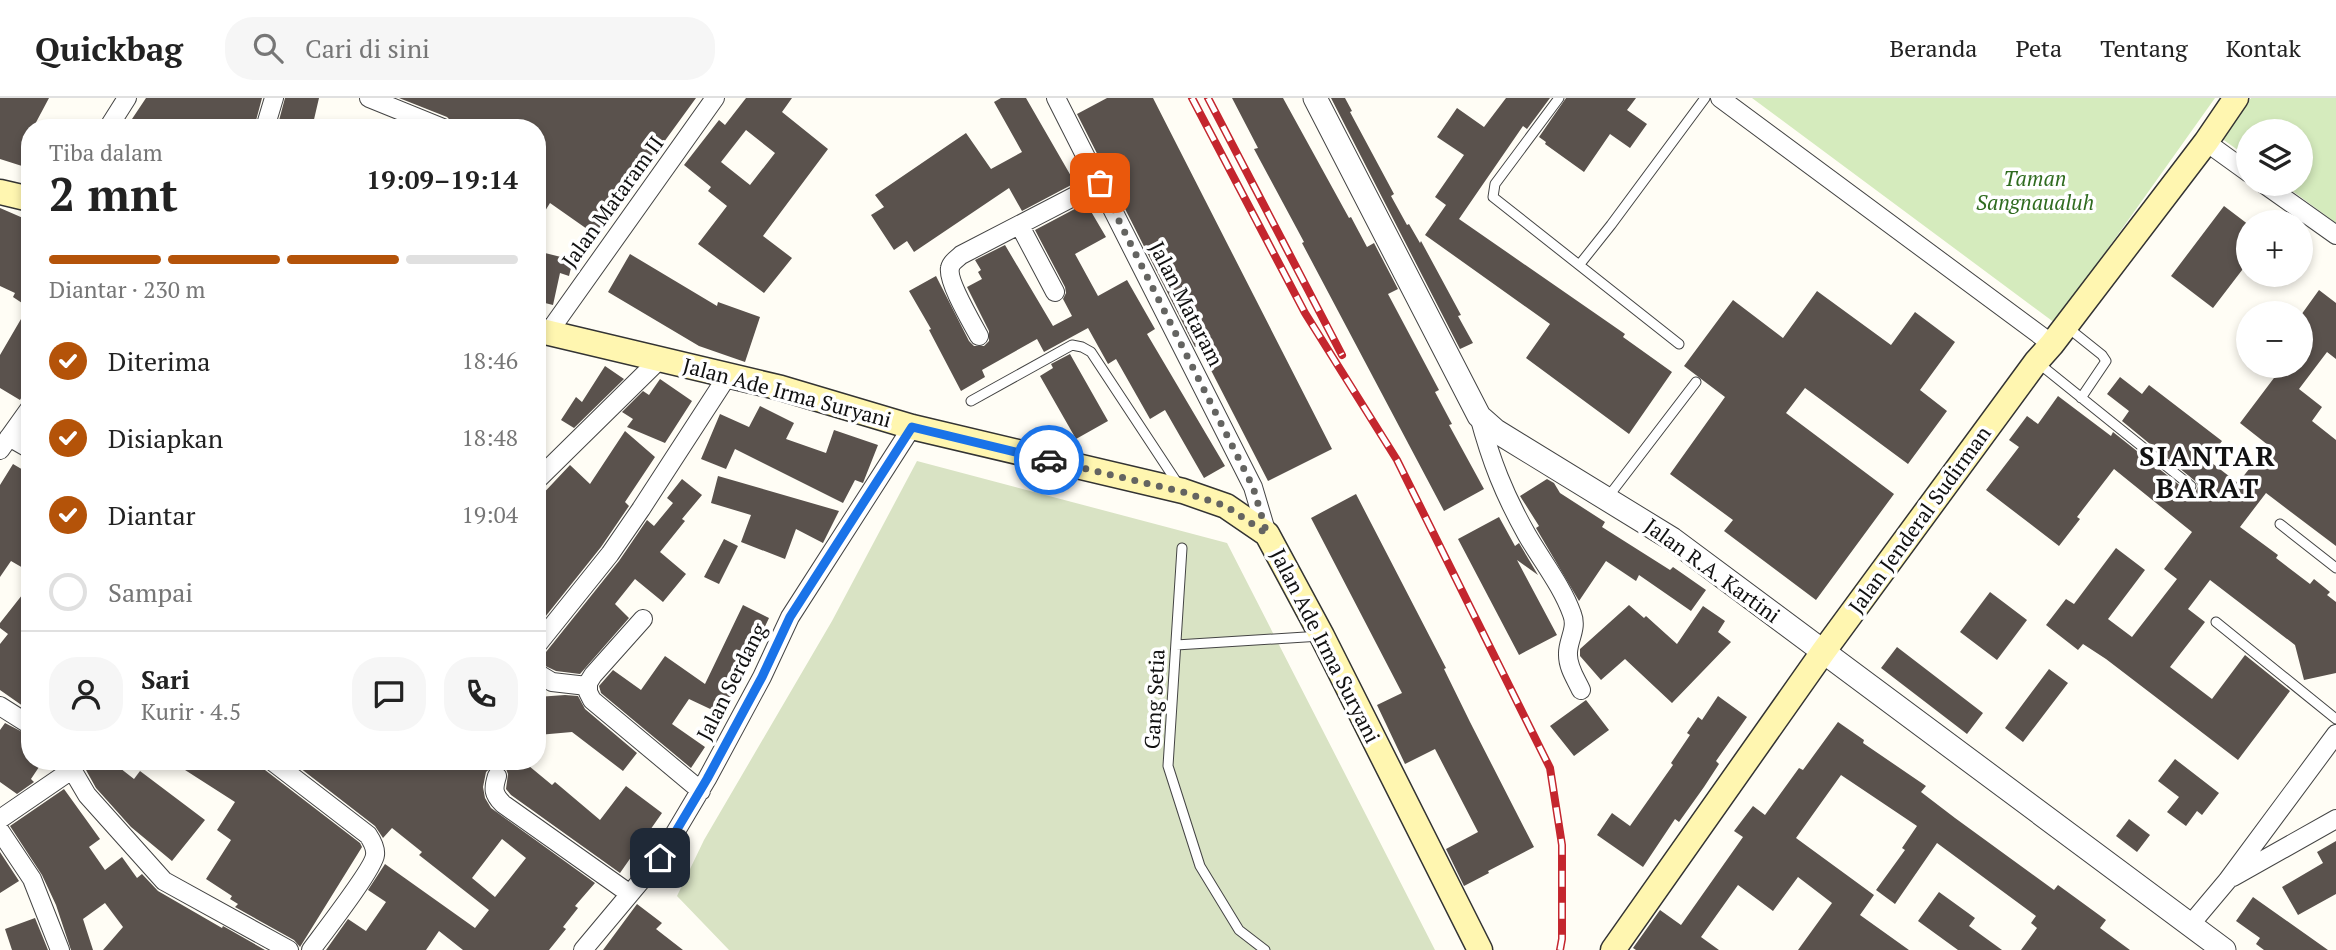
<!DOCTYPE html>
<html lang="id">
<head>
<meta charset="utf-8">
<style>
  :root { --surface:#fff; --page:#f6f6f6; --text:#222; --muted:#767676; --line:#e0e0e0; --accent:#b45309 }
  body { margin:0; font-family:"PT Serif",serif; background:var(--page); color:var(--text); height:100vh; display:flex; flex-direction:column; font-size:26px; white-space:nowrap }
  * { box-sizing:border-box; margin:0 }
  p { font-size:23px; color:var(--muted) }
  .icon { flex:none; width:38px; height:38px; fill:none; stroke:currentColor; stroke-width:2; stroke-linecap:round; stroke-linejoin:round }
  .map { position:relative; flex:1; overflow:hidden }
  .sheet { position:absolute; left:21px; top:21px; width:525px; height:651px; display:flex; flex-direction:column; background:var(--surface); border-radius:28px; box-shadow:0 4px 10px #0003 }
  .sheet>* { flex:none }
  .fabs { position:absolute; left:2236px; top:21px; display:grid; gap:14px }
  .fabs a { display:grid; place-items:center; width:77px; height:77px; border-radius:50%; background:var(--surface); box-shadow:0 4px 10px #0003; font-size:35px }
  .pin { position:absolute; display:grid; place-items:center; width:60px; height:60px; color:#fff; margin:-30px; border-radius:14px; box-shadow:0 4px 10px #0006 }
  .courier { position:absolute; display:grid; place-items:center; width:70px; height:70px; margin:-35px; border:5px solid #1a73e8; border-radius:50%; background:#fff; color:#222; box-shadow:0 2px 9px #0007 }
  .headline em { font-style:normal; font-weight:800 }
  .headline div { display:flex; flex-direction:column-reverse }
  .headline { display:flex; align-items:center; justify-content:space-between; height:119px; padding:0 28px }
  h1 { font-size:46px; font-weight:800; line-height:52px }
  .bar { display:grid; grid-template-columns:repeat(4,1fr); gap:10px 7px; align-content:center; height:84px; padding:0 28px }
  .bar i { height:9px; border-radius:5px; background:var(--line) }
  .bar .on { background:var(--accent) }
  .bar p { grid-column:span 4 }
  .line { display:flex; align-items:center; gap:18px; padding:0 28px; border-top:2px solid var(--line) }
  .line div { flex:1 }
  .round { display:grid; place-items:center; flex:none; width:74px; height:74px; border-radius:28px; background:var(--page) }
  ol { padding:0 28px; list-style:none }
  li { display:flex; align-items:center; gap:21px; height:77px }
  li p { margin-inline-start:auto }
  li .icon { padding:7px; border-radius:50%; background:var(--accent); color:#fff; stroke-width:4 }
  li:last-child { color:var(--muted) }
  li i { width:38px; height:38px; border:4px solid var(--line); border-radius:50% }
  header { display:flex; align-items:center; gap:42px; box-sizing:border-box; height:98px; padding:0 35px; background:var(--surface); border-bottom:2px solid var(--line) }
  header strong { font-size:33px }
  nav { display:flex; gap:38px; margin-inline-start:auto; font-size:24px }
  .search { width:490px; height:63px; background:var(--page); display:flex; align-items:center; gap:18px; box-sizing:border-box; padding:0 24px; border-radius:28px; color:var(--muted); font-size:26px }
  .map>svg:first-child { display:block }
</style>
</head>
<body>
<header>
<strong>Quickbag</strong>
<div class="search"><svg class="icon" aria-label="search" viewBox="0 0 24 24"><circle cx="10" cy="10" r="6"/><path d="M15 15l6 6"/></svg>Cari di sini</div>
<nav><a>Beranda</a><a>Peta</a><a>Tentang</a><a>Kontak</a></nav>
</header>
<div class="map">
<svg width="2336" height="852" viewBox="0 0 2336 852">
  <rect width="100%" height="100%" fill="#fffdf5"/>
  <path fill="#d5ebbd" d="M 1752,0 L 2215,0 L 2055,225 Z
    M 2251,0 L 2336,0 L 2336,125 L 2283,86 L 2301,86 L 2301,33 L 2249,33 L 2249,60 L 2221,40 Z"/>
  <path fill="#d9e3c4" d="M 917,363 L 1227,445 L 1435,852 L 729,852 L 677,798 L 704,742 L 832,523 Z"/>
  <path fill="#5a524d" fill-rule="evenodd" d="M 0,0 L 49,0 L 33,30 L 30,30 L 30,41 L 22,68 L 0,61 Z
    M 146,0 L 262,0 L 254,30 L 139,30 L 130,24 Z
    M 285,0 L 319,0 L 312,30 L 277,30 Z
    M 399,0 L 696,0 L 664,44 L 662,43 L 635,81 L 637,83 L 597,138 L 550,105 L 537,126 L 537,30 L 454,30 L 452,24 L 447,19 Z
    M 746,0 L 792,0 L 782,14 L 828,51 L 763,138 L 792,160 L 764,195 L 698,146 L 727,108 L 708,93 L 711,89 L 684,67 L 719,22 L 725,27 ZM 746,32 L 775,55 L 750,87 L 721,64 Z
    M 1001,0 L 1026,0 L 1075,85 L 1022,113 L 1009,90 L 914,154 L 907,143 L 894,152 L 871,117 L 884,109 L 875,97 L 966,35 L 991,71 L 1022,54 L 994,4 Z
    M 1107,0 L 1153,0 L 1332,351 L 1268,383 L 1198,247 L 1195,249 L 1077,16 Z
    M 1232,0 L 1283,0 L 1349,120 L 1351,119 L 1367,149 L 1374,145 L 1398,191 L 1388,196 L 1439,292 L 1435,294 L 1452,326 L 1449,327 L 1484,391 L 1444,413 L 1302,145 L 1304,144 L 1254,51 L 1258,50 Z
    M 1331,0 L 1345,0 L 1352,13 L 1350,14 L 1394,96 L 1391,98 L 1407,127 L 1409,126 L 1420,145 L 1421,143 L 1461,217 L 1458,218 L 1473,245 L 1460,251 Z
    M 1506,0 L 1550,0 L 1527,31 L 1523,28 L 1459,121 L 1625,236 L 1623,239 L 1672,274 L 1629,336 L 1526,260 L 1550,226 L 1425,137 L 1446,107 L 1435,99 L 1464,57 L 1437,39 L 1457,10 L 1484,29 Z
    M 1566,0 L 1636,0 L 1627,12 L 1647,26 L 1630,50 L 1610,36 L 1584,74 L 1545,46 L 1546,44 L 1539,39 Z
    M 1086,105 L 1106,139 L 1075,156 L 1098,198 L 1127,182 L 1155,231 L 1147,236 L 1225,368 L 1204,380 L 1165,312 L 1150,321 L 1116,261 L 1108,266 L 1088,230 L 1044,254 L 1037,241 L 982,272 L 985,279 L 961,293 L 929,232 L 931,231 L 909,193 L 936,178 L 969,243 L 974,248 L 984,248 L 989,243 L 989,233 L 967,189 L 982,181 L 978,174 L 981,172 L 975,162 L 1005,147 L 1053,228 L 1072,218 L 1063,201 L 1066,195 L 1065,189 L 1035,132 Z
    M 2224,108 L 2249,127 L 2249,163 L 2213,210 L 2171,178 Z
    M 0,110 L 30,123 L 30,285 L 20,302 L 0,290 L 0,257 L 28,209 L 13,199 L 15,195 L 0,188 Z
    M 537,153 L 573,162 L 569,178 L 560,175 L 553,207 L 537,203 Z
    M 630,156 L 717,208 L 718,204 L 760,219 L 745,264 L 699,248 L 608,194 Z
    M 2319,192 L 2336,205 L 2336,261 L 2327,254 L 2299,291 L 2322,309 L 2312,323 L 2336,342 L 2336,448 L 2266,395 L 2240,429 L 2278,457 L 2276,460 L 2310,486 L 2314,481 L 2330,494 L 2327,497 L 2336,504 L 2336,575 L 2304,582 L 2295,547 L 2210,482 L 2188,511 L 2205,524 L 2170,569 L 2212,601 L 2245,557 L 2290,593 L 2238,662 L 2106,561 L 2083,546 L 2078,552 L 2046,527 L 2066,501 L 2074,506 L 2116,450 L 2145,472 L 2108,521 L 2132,539 L 2177,481 L 2164,471 L 2192,434 L 2114,371 L 2077,419 L 2080,421 L 2059,448 L 1986,392 L 2019,349 L 2009,342 L 2027,318 L 2038,326 L 2058,298 L 2111,338 L 2113,334 L 2187,393 L 2196,393 L 2198,388 L 2195,383 L 2122,323 L 2129,313 L 2107,296 L 2120,279 L 2142,296 L 2149,287 L 2222,343 L 2208,362 L 2238,385 L 2268,347 L 2240,325 L 2283,268 L 2301,268 L 2301,217 Z
    M 1817,193 L 1891,247 L 1915,214 L 1955,244 L 1920,292 L 1947,313 L 1908,366 L 1805,290 L 1786,315 L 1894,396 L 1816,502 L 1724,433 L 1733,422 L 1670,376 L 1725,299 L 1684,268 L 1733,202 L 1783,240 Z
    M 1070,256 L 1108,323 L 1076,341 L 1040,278 L 1053,270 L 1051,266 Z
    M 605,268 L 624,281 L 574,330 L 561,322 L 576,299 L 582,304 Z
    M 660,281 L 692,303 L 665,345 L 627,329 L 633,321 L 622,314 L 643,293 L 649,297 Z
    M 760,308 L 794,325 L 786,341 L 826,355 L 834,332 L 878,347 L 863,385 L 855,382 L 843,405 L 735,351 L 726,371 L 701,361 L 720,316 L 749,329 Z
    M 625,333 L 655,359 L 625,404 L 629,408 L 601,449 L 537,529 L 537,402 L 570,367 L 590,386 Z
    M 13,366 L 30,376 L 30,474 L 11,463 L 0,479 L 0,387 Z
    M 718,378 L 839,413 L 823,445 L 796,431 L 785,461 L 741,444 L 751,417 L 711,405 Z
    M 682,381 L 702,397 L 682,421 L 685,423 L 660,454 L 686,476 L 663,504 L 635,481 L 615,506 L 629,520 L 580,576 L 556,573 L 537,564 L 537,558 L 546,554 L 619,463 L 647,422 L 654,428 L 673,405 L 667,400 Z
    M 1547,381 L 1554,385 L 1560,395 L 1605,424 L 1602,429 L 1670,472 L 1673,469 L 1706,492 L 1691,513 L 1639,477 L 1636,483 L 1606,463 L 1579,503 L 1536,430 L 1539,428 L 1520,398 Z
    M 1356,396 L 1446,570 L 1444,571 L 1470,624 L 1534,749 L 1488,773 L 1489,775 L 1464,788 L 1446,751 L 1478,734 L 1435,651 L 1405,666 L 1377,607 L 1402,595 L 1311,420 Z
    M 1499,419 L 1515,448 L 1519,445 L 1538,477 L 1517,462 L 1557,537 L 1519,557 L 1458,441 Z
    M 724,441 L 738,448 L 719,486 L 704,479 Z
    M 30,487 L 30,613 L 0,592 L 0,546 L 8,536 L 0,530 L 0,525 Z
    M 1990,494 L 2027,522 L 1997,562 L 1960,534 Z
    M 743,507 L 769,520 L 723,617 L 689,601 L 672,626 L 705,649 L 691,670 L 601,595 L 599,588 L 613,572 L 641,592 L 665,558 L 705,586 Z
    M 1629,507 L 1644,520 L 1646,518 L 1677,546 L 1703,508 L 1725,523 L 1718,534 L 1731,544 L 1672,605 L 1625,561 L 1601,582 L 1580,558 L 1580,551 Z
    M 1897,549 L 1983,615 L 1967,636 L 1881,570 Z
    M 2049,571 L 2068,585 L 2023,644 L 2005,630 Z
    M 565,597 L 578,598 L 585,611 L 637,655 L 623,673 L 572,634 L 538,637 L 537,599 Z
    M 1718,598 L 1747,619 L 1716,663 L 1719,666 L 1704,689 L 1679,724 L 1675,721 L 1643,769 L 1597,737 L 1612,715 L 1630,728 L 1673,667 L 1671,665 L 1690,637 L 1687,635 L 1698,619 L 1702,622 Z
    M 1586,602 L 1609,632 L 1574,658 L 1550,628 Z
    M 1838,624 L 1864,642 L 1863,645 L 1926,688 L 1921,694 L 1955,720 L 2054,792 L 2058,787 L 2106,822 L 2100,830 L 2130,852 L 2021,852 L 2037,830 L 2031,825 L 2036,818 L 1937,745 L 1895,806 L 1876,792 L 1905,752 L 1902,750 L 1917,728 L 1841,677 L 1796,740 L 1874,797 L 1860,817 L 1909,852 L 1798,852 L 1832,805 L 1798,779 L 1773,813 L 1738,787 L 1701,839 L 1719,852 L 1636,852 L 1633,850 L 1660,812 L 1681,827 L 1743,739 L 1734,733 L 1753,708 L 1765,717 L 1799,670 L 1803,672 Z
    M 5,625 L 30,638 L 30,663 L 43,663 L 31,681 L 34,684 L 17,696 L 0,684 L 0,632 Z
    M 2175,661 L 2219,695 L 2202,717 L 2197,713 L 2186,728 L 2167,714 L 2179,699 L 2158,683 Z
    M 81,663 L 111,663 L 134,681 L 140,673 L 205,722 L 172,763 L 131,729 L 96,690 Z
    M 171,663 L 261,663 L 265,672 L 360,745 L 362,749 L 300,849 L 294,842 L 235,809 L 238,806 L 230,801 L 232,798 L 206,781 L 231,742 L 217,732 L 235,704 Z
    M 291,663 L 523,663 L 552,687 L 555,684 L 600,722 L 626,688 L 662,715 L 620,775 L 511,697 L 506,691 L 508,676 L 506,671 L 499,667 L 494,667 L 486,674 L 483,689 L 485,700 L 491,710 L 595,785 L 575,808 L 578,810 L 563,829 L 566,831 L 549,852 L 463,852 L 439,833 L 426,852 L 326,852 L 348,821 L 366,833 L 386,804 L 368,792 L 385,766 L 475,830 L 489,812 L 419,757 L 422,754 L 392,730 L 383,740 L 375,728 ZM 502,741 L 526,760 L 495,799 L 472,780 Z
    M 64,691 L 100,741 L 89,749 L 105,772 L 122,759 L 137,780 L 142,776 L 158,793 L 222,830 L 223,828 L 265,852 L 103,852 L 123,829 L 105,805 L 83,821 L 93,852 L 71,852 L 56,807 L 42,777 L 10,728 Z
    M 2129,721 L 2150,737 L 2137,754 L 2116,738 Z
    M 2336,743 L 2336,796 L 2298,817 L 2282,789 L 2323,765 L 2317,754 Z
    M 0,754 L 19,783 L 0,795 Z
    M 1939,794 L 1975,820 L 1969,828 L 2002,852 L 1958,852 L 1918,823 Z
    M 2253,799 L 2328,852 L 2264,852 L 2256,846 L 2260,840 L 2236,823 Z
    M 637,806 L 662,825 L 656,831 L 683,852 L 603,852 Z
    M 35,820 L 48,852 L 12,852 L 5,831 Z"/>
  <g fill="none" stroke-linecap="round" stroke-linejoin="round">
    <defs>
      <path id="service" d="M 1559,0 L 1495,86 L 1493,99 L 1679,246
        M 1580,166 L 1611,127 L 1705,0
        M 2067,229 L 2102,257 L 2106,263 L 2081,300
        M 2037,264 L 2191,388
        M 971,303 L 1072,247 L 1082,249 L 1091,254 L 1178,386
        M 1608,399 L 1696,284
        M 2280,426 L 2336,470
        M 1182,450 L 1168,668 L 1200,768 L 1239,832 L 1265,852
        M 2216,524 L 2336,621
        M 1176,547 L 1321,538"/>
      <path id="minor" d="M 369,0 L 443,30
        M 1056,0 L 1253,389 L 1267,436
        M 1720,0 L 2052,246
        M 108,30 L 127,0
        M 265,30 L 274,0
        M 2206,44 L 2249,75
        M 2264,86 L 2336,137
        M 1020,128 L 1055,194
        M 548,235 L 715,0
        M 979,238 C 972,225 947,183 950,170 C 951,164 957,161 961,157 L 1100,85
        M 1479,318 C 1491,363 1504,396 1527,437 C 1542,463 1562,488 1572,516 C 1578,531 1567,543 1568,557 C 1568,570 1576,581 1581,592
        M 9,339 L 30,351
        M 0,352 L 30,310
        M 537,382 L 660,261
        M 643,521 L 593,577 L 588,585 L 588,594 L 592,602 L 701,693
        M 537,547 L 610,456 L 641,411 L 728,277
        M 537,575 L 552,584 L 587,588
        M 0,608 L 30,627
        M 67,663 L 87,697 L 164,783 L 289,852
        M 272,663 L 368,737 C 372,743 376,750 375,757 C 374,770 322,837 311,852
        M 497,678 C 493,691 493,696 503,706 L 630,796
        M 0,721 L 73,671
        M 0,733 L 32,781 L 60,852
        M 2233,779 L 2336,721
        M 2190,827 L 2227,783 L 2336,636
        M 583,852 L 660,760 L 707,681 L 762,579 L 790,519 L 912,329"/>
      <path id="tertiary" d="M 1315,0 L 1479,318 L 1496,333 L 1672,441 L 2224,852"/>
      <path id="secondary" d="M 0,94 L 30,101
        M 537,232 L 781,290 L 912,329 L 1183,393 L 1226,408 L 1267,436 L 1322,538 L 1480,852
        M 1613,852 L 1823,554 L 2036,264 L 2052,246 L 2206,44 L 2236,0"/>
    </defs>
    <use href="#service" stroke="#444" stroke-width="11"/>
    <use href="#minor" stroke="#444" stroke-width="20"/>
    <use href="#tertiary" stroke="#444" stroke-width="25"/>
    <use href="#secondary" stroke="#333" stroke-width="27"/>
    <use href="#service" stroke="#fff" stroke-width="9"/>
    <use href="#minor" stroke="#fff" stroke-width="18"/>
    <use href="#tertiary" stroke="#fff" stroke-width="23"/>
    <use href="#secondary" stroke="#fff6b0" stroke-width="24"/>
    <defs>
      <path id="rail" d="M 1192,0 L 1305,215 L 1397,362 L 1550,670 L 1562,747 L 1562,841 L 1560,852
        M 1208,0 L 1342,257"/>
    </defs>
    <use href="#rail" stroke="#c4262e" stroke-width="8"/>
    <use href="#rail" stroke="#fff" stroke-width="5" stroke-dasharray="16" stroke-linecap="butt"/>
  </g>
  <g fill="none" stroke-linecap="round" stroke-linejoin="round">
    <path stroke="#646461" stroke-width="7" stroke-dasharray="0 12.6" d="M 1049,362 L 1183,394 L 1226,408 L 1267,436 L 1253,389 L 1100,85"/>
    <path stroke="#1a73e8" stroke-width="9" d="M 660,760 L 707,681 L 762,579 L 790,519 L 912,329 L 1049,362"/>
  </g>
  <g text-anchor="middle" stroke-width="7" stroke-linejoin="round" paint-order="stroke">
    <g font-size="21" font-style="italic" fill="#2f6b1f" stroke="#fff">
      <text x="2035" y="88">Taman<tspan x="2035" dy="24">Sangnaualuh</tspan></text>
    </g>
    <g font-size="21" fill="#111" stroke="#fff">
      <text transform="translate(613 104) rotate(-54)" y="7">Jalan Mataram II</text>
      <text transform="translate(1186 206) rotate(63)" y="7">Jalan Mataram</text>
      <text transform="translate(787 295) rotate(15)" y="7">Jalan Ade Irma Suryani</text>
      <text transform="translate(1920 422) rotate(-54)" y="7">Jalan Jenderal Sudirman</text>
      <text transform="translate(1712 473) rotate(36)" y="7">Jalan R.A. Kartini</text>
      <text transform="translate(1325 548) rotate(63)" y="7">Jalan Ade Irma Suryani</text>
      <text transform="translate(732 584) rotate(-63)" y="7">Jalan Serdang</text>
      <text transform="translate(1155 601) rotate(-87)" y="7">Gang Setia</text>
    </g>
    <g font-size="28" font-weight="bold" letter-spacing="2" fill="#111" stroke="#fff">
      <text x="2208" y="368">SIANTAR<tspan x="2208" dy="32">BARAT</tspan></text>
    </g>
  </g>
</svg>
<div class="fabs">
<a><svg class="icon" aria-label="layers" viewBox="0 0 24 24"><path d="M12 4l9 5-9 5-9-5zM3 14l9 5 9-5"/></svg></a>
<a>+</a>
<a>−</a>
</div>
<div class="pin" style="left:1100px;top:85px;background:#ea580c"><svg class="icon" aria-label="bag" viewBox="0 0 24 24"><path d="M5 8h14l-1 12H6zM9 8a3 3 0 0 1 6 0"/></svg></div>
<div class="pin" style="left:660px;top:760px;background:#1f2937"><svg class="icon" aria-label="home" viewBox="0 0 24 24"><path d="M3 11l9-7 9 7M6 9v11h12V9"/></svg></div>
<div class="courier" style="left:1049px;top:362px"><svg class="icon" aria-label="car" viewBox="0 0 24 24"><path d="M5 17H2v-5l4-1 3-4h7l3 4 3 1v5h-3M9 17h6M6 11h13"/><circle cx="7" cy="17" r="2"/><circle cx="17" cy="17" r="2"/></svg></div>
<section class="sheet">
<div class="headline"><div><h1>2 mnt</h1><p>Tiba dalam</p></div><em>19:09–19:14</em></div>
<div class="bar"><i class="on"></i><i class="on"></i><i class="on"></i><i></i><p>Diantar · 230 m</p></div>
<ol>
<li><svg class="icon" aria-label="check" viewBox="0 0 24 24"><path d="M5 12l5 5 9-10"/></svg>Diterima<p>18:46</p></li>
<li><svg class="icon" aria-label="check" viewBox="0 0 24 24"><path d="M5 12l5 5 9-10"/></svg>Disiapkan<p>18:48</p></li>
<li><svg class="icon" aria-label="check" viewBox="0 0 24 24"><path d="M5 12l5 5 9-10"/></svg>Diantar<p>19:04</p></li>
<li><i></i>Sampai</li>
</ol>
<div class="line" style="height:126px"><a class="round"><svg class="icon" aria-label="person" viewBox="0 0 24 24"><circle cx="12" cy="8" r="4"/><path d="M4 21q1-7 8-7t8 7"/></svg></a><div><b>Sari</b><p>Kurir · 4.5</p></div><a class="round"><svg class="icon" aria-label="chat" viewBox="0 0 24 24"><path d="M4 5h16v11H9l-5 4z"/></svg></a><a class="round"><svg class="icon" aria-label="phone" viewBox="0 0 24 24"><path d="M5 4h4l2 5-3 2q2 4 5 5l2-3 5 2v4C11 20 4 13 5 4z"/></svg></a></div>
</section>
</div>
</body>
</html>
